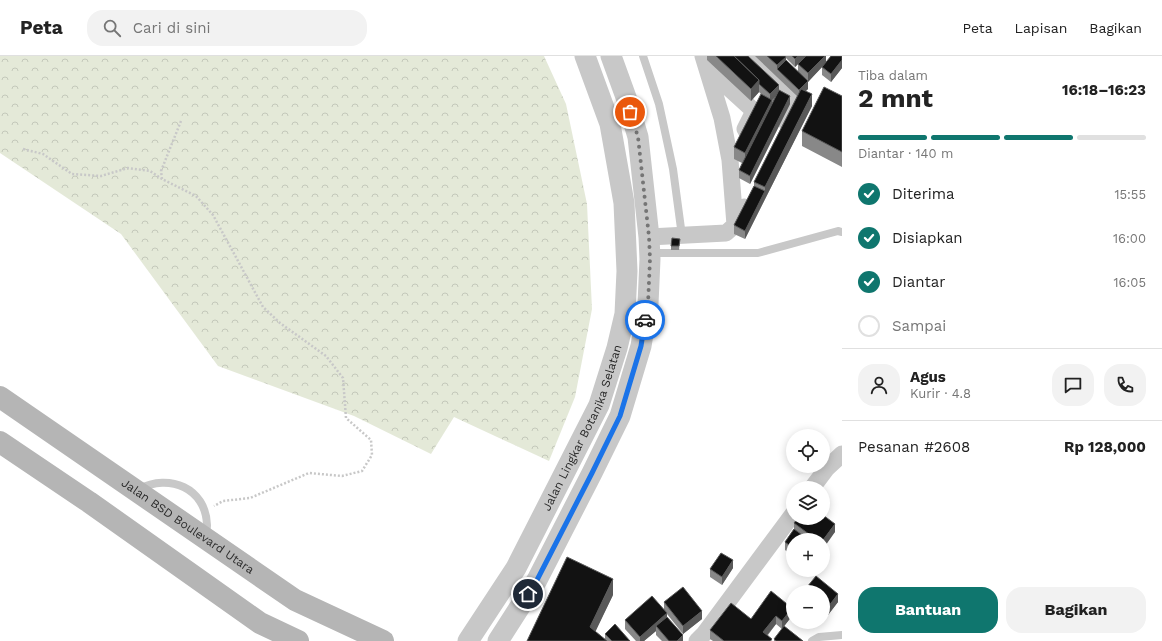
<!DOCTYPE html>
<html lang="id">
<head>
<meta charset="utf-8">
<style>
  :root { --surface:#fff; --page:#f2f2f2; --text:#222; --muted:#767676; --line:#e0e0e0; --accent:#0f766e }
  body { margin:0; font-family:"Work Sans",sans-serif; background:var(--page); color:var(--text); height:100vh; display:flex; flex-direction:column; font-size:15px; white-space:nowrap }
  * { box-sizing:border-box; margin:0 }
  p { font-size:13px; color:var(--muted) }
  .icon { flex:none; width:22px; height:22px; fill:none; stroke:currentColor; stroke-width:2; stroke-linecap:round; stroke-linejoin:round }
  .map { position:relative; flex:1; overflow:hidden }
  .panel { display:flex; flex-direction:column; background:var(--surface); width:320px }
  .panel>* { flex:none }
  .controls { position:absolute; left:786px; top:373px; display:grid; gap:8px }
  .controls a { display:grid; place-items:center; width:44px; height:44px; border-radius:50%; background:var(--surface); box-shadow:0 2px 10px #0003; font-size:20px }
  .pin { position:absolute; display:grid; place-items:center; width:34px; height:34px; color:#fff; margin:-17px; border:2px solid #fff; border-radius:50%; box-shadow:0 1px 4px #0007 }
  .courier { position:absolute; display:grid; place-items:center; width:40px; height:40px; margin:-20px; border:3px solid #1a73e8; border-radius:50%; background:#fff; color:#222; box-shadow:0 1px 5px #0007 }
  .summary em { font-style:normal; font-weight:700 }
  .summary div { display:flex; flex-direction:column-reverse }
  .summary { display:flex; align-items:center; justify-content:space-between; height:68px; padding:0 16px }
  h1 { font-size:26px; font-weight:700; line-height:30px }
  .bar { display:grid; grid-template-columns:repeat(4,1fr); gap:6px 4px; align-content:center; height:48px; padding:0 16px }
  .bar i { height:5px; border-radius:3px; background:var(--line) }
  .bar .current { background:var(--accent) }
  .bar p { grid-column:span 4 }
  .line { display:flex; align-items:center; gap:10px; padding:0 16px; border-top:1px solid var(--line) }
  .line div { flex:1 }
  .round { display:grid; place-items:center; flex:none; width:42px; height:42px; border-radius:16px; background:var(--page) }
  ol { padding:0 16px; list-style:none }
  li { display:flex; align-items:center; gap:12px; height:44px }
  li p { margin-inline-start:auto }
  li .icon { padding:4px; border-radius:50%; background:var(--accent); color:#fff; stroke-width:4 }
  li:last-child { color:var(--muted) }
  li i { width:22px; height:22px; border:2px solid var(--line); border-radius:50% }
  .cta { display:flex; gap:8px; margin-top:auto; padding:8px 16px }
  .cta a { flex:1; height:46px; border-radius:16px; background:var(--accent); color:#fff; font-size:16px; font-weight:700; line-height:46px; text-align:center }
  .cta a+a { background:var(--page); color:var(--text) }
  header { display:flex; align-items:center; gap:24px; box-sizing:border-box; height:56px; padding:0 20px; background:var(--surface); border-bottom:1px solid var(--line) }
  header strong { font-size:19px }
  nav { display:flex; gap:22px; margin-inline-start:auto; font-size:14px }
  .search { width:280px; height:36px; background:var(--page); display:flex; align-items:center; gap:10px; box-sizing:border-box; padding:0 14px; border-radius:16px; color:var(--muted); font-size:15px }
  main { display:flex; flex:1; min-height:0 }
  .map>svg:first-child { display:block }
</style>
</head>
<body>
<header>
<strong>Peta</strong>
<div class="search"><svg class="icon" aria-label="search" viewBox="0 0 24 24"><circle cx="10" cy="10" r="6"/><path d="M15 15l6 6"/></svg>Cari di sini</div>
<nav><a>Peta</a><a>Lapisan</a><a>Bagikan</a></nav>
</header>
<main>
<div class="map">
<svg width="842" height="585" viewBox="0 0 842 585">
  <defs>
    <pattern id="forest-crowns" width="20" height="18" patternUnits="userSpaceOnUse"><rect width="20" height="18" fill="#e4e9d8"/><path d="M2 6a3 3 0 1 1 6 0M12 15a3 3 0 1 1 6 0" fill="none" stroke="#c4c8ba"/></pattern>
  </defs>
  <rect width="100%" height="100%" fill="#fff"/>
  <path fill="url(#forest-crowns)" d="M 0,0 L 544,0 L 566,48 L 587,148 L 592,253 L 575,341 L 549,405 L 454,361 L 431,398 L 354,360 L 218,310 L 121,178 L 0,97 Z"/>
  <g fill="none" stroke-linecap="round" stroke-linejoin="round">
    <path stroke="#c8c8c8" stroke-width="2.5" stroke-dasharray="2 2" stroke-linecap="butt" d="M 181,65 L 161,115 L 162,123 L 196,140 L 213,159 L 263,251 L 280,267 L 326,300 L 343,322 L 346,362 L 371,384 L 372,399 L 362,415 L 342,420 L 309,417 L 250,442 L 223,445 L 214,450
      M 23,93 L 43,98 L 72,118 L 101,120 L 128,112 L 150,115 L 162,123"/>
    <path stroke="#c8c8c8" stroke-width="8" d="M 643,0 L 659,48 L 673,113 L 682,180
      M 650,197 L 758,197 L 838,175 L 842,176
      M 139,433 C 169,417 206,432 207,469 C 207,473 206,477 205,481
      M 812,585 L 819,581 L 842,579"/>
    <path stroke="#c8c8c8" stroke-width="17" d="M 703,0 L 722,62 L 730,104 L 735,169
      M 748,0 L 794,44 L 794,51 L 786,66
      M 708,13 L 754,55 L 745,73
      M 649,181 L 726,177 L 735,169 L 744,151
      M 812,432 L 827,412 L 842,398
      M 697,585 L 704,578 L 793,458"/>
    <g stroke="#c8c8c8" stroke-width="21">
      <path id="s1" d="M 468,585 L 516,512 L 599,349 L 617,292 L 625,258 L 627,215 L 624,147 L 610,68 L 585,0"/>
      <path d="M 498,585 L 537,524 L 592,417 L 620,360 L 641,290 L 648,248 L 650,203 L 649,181 L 638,81 L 627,44 L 611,0"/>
    </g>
    <g stroke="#b5b5b5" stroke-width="22">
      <path id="s2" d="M 0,341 L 295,544 L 383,585"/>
      <path d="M 0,386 L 89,446 L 260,567 L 298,585"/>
    </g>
  </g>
  <path fill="#888" fill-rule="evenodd" d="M 707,0 L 748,0 L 779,34 L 790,48 L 750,128 L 739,122 L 739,114 L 742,107 L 734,103 L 734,91 L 762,39 L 759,36 L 751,45 L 707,4 Z
    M 755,0 L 826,0 L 826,7 L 842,0 L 842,12 L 831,26 L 822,19 L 822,11 L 825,7 L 808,26 L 808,25 L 808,33 L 805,35 L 812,50 L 745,183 L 734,178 L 734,169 L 754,130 L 754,126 L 797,40 ZM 786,2 L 795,11 L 798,8 L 798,16 L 786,4 Z
    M 842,40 L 842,111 L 802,90 L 802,75 Z
    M 680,183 L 679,194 L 671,194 L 671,190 Z
    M 794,467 L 835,476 L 823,484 L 793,484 L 793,500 L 785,494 L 785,486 L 794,473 Z
    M 733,512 L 722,529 L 710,521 L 710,513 Z
    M 823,536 L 838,546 L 828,559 L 823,555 Z
    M 613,539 L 595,575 L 605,583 L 605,578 L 630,585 L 527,585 Z
    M 664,546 L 702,563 L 683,578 L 667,558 L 667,561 L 683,585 L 662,585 L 656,579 L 656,575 L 644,585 L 636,585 L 625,573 L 625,564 L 664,553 Z
    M 793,550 L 793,559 L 792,559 L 792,560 L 784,570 L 803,585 L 774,585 L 774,583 L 782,573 L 776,568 L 768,579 L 772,585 L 713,585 L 710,583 L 710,574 L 792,552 Z"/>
  <path fill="#595959" d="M 798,0 L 806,0 L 795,11 L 795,3 Z
    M 825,0 L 826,0 L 826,7 L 808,26 L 808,17 Z
    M 786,1 L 786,12 L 777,13 L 777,9 Z
    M 842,4 L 842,12 L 831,26 L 831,18 Z
    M 759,24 L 759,36 L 751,45 L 751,33 Z
    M 808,25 L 808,33 L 799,42 L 799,34 Z
    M 779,29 L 779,37 L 772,44 L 772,56 L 745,109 L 745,97 L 770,46 L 770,38 Z
    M 812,38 L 812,50 L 765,143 L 765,131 Z
    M 790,40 L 790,48 L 750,128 L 750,120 Z
    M 765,135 L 765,143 L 745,183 L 745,175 Z
    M 835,468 L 835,476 L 823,493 L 823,484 Z
    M 733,504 L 733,512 L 722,529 L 722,521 Z
    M 613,523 L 613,539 L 591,585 L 590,571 Z
    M 838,538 L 838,546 L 828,559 L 828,551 Z
    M 792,552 L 792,560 L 782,573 L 782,565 Z
    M 702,555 L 702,563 L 683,578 L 683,570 Z
    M 667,557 L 667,565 L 656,570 L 656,575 L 644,585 L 640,585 L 640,581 Z
    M 776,560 L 776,568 L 763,584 L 763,576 Z
    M 683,579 L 683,585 L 677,585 Z"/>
  <path fill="#121212" stroke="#595959" d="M 716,0 L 734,0 L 759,24 L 751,33 Z
    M 734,0 L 748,0 L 779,29 L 770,38 L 759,28 L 759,24 Z
    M 767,0 L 785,0 L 786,1 L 777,9 Z
    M 792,0 L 798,0 L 795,3 Z
    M 806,0 L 825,0 L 808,17 L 798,8 Z
    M 831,0 L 842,0 L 842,4 L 831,18 L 822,11 Z
    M 786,4 L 808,25 L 799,34 L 777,13 Z
    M 824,31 L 842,40 L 842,96 L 802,75 Z
    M 801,33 L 812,38 L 765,131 L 754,126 Z
    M 779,34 L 790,40 L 750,120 L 739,114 Z
    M 761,38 L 772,44 L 745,97 L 734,91 Z
    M 754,130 L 765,135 L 745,175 L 734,169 Z
    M 672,182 L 680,183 L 679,190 L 671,190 Z
    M 823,459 L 835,468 L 823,484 L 817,484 L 794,467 L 798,462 L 823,462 Z
    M 794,473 L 809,484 L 793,484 L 793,492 L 785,486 Z
    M 721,497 L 733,504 L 722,521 L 710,513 Z
    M 567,501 L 613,523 L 590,571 L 607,585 L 527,585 Z
    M 816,520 L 838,538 L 828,551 L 823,547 L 823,536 L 803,536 Z
    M 683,531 L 702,555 L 683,570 L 664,546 Z
    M 771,535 L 792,552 L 782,565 L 776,560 L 763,576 L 772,583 L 770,585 L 724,585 L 710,574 L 731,547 L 751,563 Z
    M 652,540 L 667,557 L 640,581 L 625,564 Z
    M 667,561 L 683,579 L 677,585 L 669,585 L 656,570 Z
    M 615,568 L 630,585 L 612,585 L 605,578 Z
    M 784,570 L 803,585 L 776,585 L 774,583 Z"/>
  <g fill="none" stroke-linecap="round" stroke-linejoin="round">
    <path stroke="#757575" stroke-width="4" stroke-dasharray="0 7.2" d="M 630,56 L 638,81 L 649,181 L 650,203 L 648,248 L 645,264"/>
    <path stroke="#1a73e8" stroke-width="5" d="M 528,538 L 537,524 L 592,417 L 620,360 L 641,290 L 645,264"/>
  </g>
  <g text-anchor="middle" stroke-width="4" stroke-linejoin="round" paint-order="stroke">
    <g font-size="12" fill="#2b2b2b" stroke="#fff">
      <text dy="4" stroke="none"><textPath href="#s1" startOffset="243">Jalan Lingkar Botanika Selatan</textPath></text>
      <text dy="4" stroke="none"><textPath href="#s2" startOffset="228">Jalan BSD Boulevard Utara</textPath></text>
    </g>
  </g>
</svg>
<div class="controls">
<a><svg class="icon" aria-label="locate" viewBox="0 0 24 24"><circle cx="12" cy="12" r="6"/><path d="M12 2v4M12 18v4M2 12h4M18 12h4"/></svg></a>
<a><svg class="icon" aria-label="layers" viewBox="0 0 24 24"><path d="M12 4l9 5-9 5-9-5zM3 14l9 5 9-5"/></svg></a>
<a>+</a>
<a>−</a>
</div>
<div class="pin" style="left:630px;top:56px;background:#ea580c"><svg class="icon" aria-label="bag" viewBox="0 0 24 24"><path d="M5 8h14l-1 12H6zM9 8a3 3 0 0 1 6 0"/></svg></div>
<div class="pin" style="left:528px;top:538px;background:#1f2937"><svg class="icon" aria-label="home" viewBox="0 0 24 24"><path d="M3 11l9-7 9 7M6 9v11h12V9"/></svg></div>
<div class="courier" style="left:645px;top:264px"><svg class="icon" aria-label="car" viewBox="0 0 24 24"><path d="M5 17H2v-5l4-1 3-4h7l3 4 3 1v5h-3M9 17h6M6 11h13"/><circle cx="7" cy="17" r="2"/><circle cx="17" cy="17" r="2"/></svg></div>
</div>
<section class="panel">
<div class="summary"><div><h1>2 mnt</h1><p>Tiba dalam</p></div><em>16:18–16:23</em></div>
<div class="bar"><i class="current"></i><i class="current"></i><i class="current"></i><i></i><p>Diantar · 140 m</p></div>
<ol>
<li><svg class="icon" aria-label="check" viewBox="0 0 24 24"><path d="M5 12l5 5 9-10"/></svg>Diterima<p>15:55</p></li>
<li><svg class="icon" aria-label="check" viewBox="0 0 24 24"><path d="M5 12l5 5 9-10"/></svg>Disiapkan<p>16:00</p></li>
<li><svg class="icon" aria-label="check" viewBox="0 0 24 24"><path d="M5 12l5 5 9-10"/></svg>Diantar<p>16:05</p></li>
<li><i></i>Sampai</li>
</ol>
<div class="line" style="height:72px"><a class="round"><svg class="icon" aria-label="person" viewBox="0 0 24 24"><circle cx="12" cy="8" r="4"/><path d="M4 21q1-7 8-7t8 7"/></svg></a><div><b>Agus</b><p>Kurir · 4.8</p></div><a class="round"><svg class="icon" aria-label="chat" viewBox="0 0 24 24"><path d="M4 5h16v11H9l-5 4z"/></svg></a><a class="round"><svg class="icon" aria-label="phone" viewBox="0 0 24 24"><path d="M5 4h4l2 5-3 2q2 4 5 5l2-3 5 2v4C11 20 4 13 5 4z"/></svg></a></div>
<div class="line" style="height:52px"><div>Pesanan #2608</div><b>Rp 128,000</b></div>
<div class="cta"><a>Bantuan</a><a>Bagikan</a></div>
</section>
</main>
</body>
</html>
